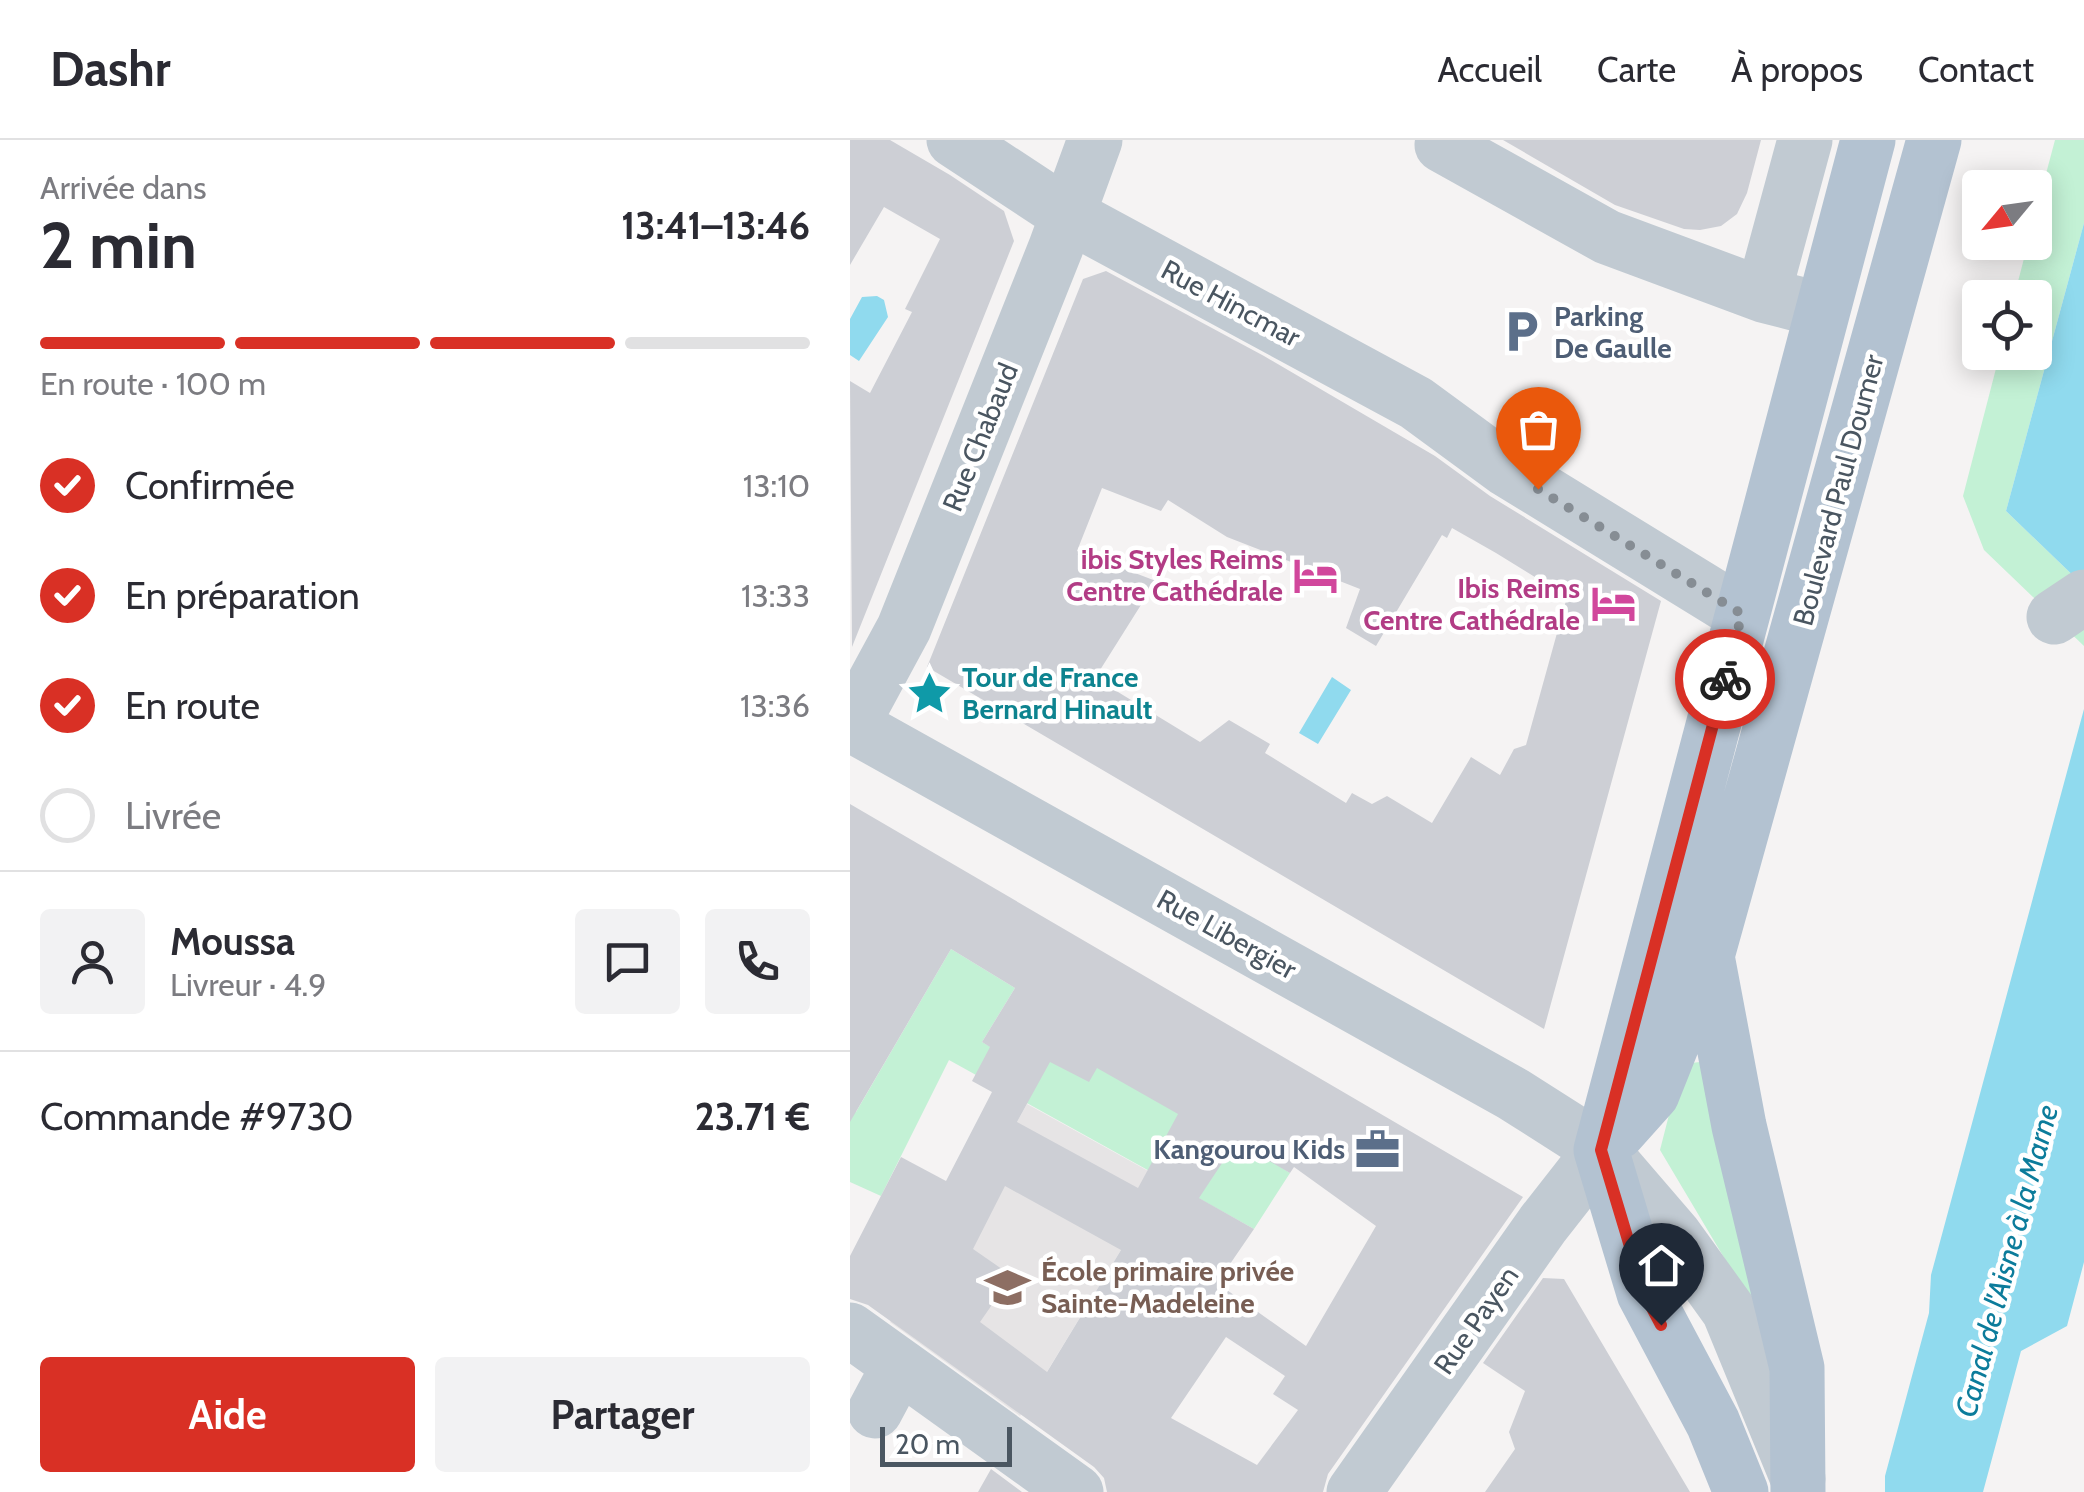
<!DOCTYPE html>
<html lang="fr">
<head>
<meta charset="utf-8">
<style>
  :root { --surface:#fff; --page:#f2f2f3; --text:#2b2b33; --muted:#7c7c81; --line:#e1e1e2; --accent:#d93025 }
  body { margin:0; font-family:Cabin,sans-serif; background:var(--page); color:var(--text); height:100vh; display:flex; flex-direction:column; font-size:38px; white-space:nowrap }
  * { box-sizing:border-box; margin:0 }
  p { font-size:32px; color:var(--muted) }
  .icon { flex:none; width:55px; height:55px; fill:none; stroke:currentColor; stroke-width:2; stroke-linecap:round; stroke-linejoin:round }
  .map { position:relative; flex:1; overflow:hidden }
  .panel { display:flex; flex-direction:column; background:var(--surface); width:850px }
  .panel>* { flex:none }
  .needle { width:65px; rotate:241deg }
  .buttons { position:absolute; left:1112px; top:30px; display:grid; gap:20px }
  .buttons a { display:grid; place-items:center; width:90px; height:90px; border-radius:10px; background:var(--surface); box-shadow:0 5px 25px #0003; font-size:50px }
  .scale { position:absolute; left:30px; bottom:25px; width:132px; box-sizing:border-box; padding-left:10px; border:5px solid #4a5661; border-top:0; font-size:28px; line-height:35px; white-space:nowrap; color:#4a5661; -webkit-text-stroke:8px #fff; paint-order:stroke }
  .pin { position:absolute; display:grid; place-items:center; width:85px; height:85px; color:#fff; margin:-102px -42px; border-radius:50% 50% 50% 0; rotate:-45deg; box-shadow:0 0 10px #0007 }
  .pin .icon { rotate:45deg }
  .courier { position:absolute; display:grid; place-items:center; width:100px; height:100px; margin:-50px; border:8px solid #d93025; border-radius:50%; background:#fff; color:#222; box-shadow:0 2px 12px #0007 }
  .summary em { font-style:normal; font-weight:700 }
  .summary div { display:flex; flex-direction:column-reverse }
  .summary { display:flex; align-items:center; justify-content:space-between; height:170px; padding:0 40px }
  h1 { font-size:65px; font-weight:700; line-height:75px }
  .bar { display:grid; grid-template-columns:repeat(4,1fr); gap:15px 10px; align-content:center; height:120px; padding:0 40px }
  .bar i { height:12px; border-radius:8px; background:var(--line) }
  .bar .active { background:var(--accent) }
  .bar p { grid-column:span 4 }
  .line { display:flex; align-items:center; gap:25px; padding:0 40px; border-top:2px solid var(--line) }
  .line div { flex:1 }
  .round { display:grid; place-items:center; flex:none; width:105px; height:105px; border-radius:10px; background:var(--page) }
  ol { padding:0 40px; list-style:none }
  li { display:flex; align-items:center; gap:30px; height:110px }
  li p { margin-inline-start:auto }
  li .icon { padding:10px; border-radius:50%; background:var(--accent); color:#fff; stroke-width:4 }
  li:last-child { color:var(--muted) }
  li i { width:55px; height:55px; border:5px solid var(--line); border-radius:50% }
  .primary-button { display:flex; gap:20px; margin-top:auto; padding:20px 40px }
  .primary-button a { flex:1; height:115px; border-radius:10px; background:var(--accent); color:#fff; font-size:40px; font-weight:700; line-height:115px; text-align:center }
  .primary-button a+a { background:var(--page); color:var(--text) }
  header { display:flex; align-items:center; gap:60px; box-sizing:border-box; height:140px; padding:0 50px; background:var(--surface); border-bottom:2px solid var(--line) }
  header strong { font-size:48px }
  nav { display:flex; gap:55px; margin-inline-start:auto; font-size:35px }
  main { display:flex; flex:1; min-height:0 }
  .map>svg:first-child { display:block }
</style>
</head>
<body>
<header>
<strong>Dashr</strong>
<nav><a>Accueil</a><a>Carte</a><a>À propos</a><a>Contact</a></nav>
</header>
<main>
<section class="panel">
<div class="summary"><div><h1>2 min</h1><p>Arrivée dans</p></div><em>13:41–13:46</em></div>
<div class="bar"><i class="active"></i><i class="active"></i><i class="active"></i><i></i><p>En route · 100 m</p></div>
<ol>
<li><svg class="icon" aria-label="check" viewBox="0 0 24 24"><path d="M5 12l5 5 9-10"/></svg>Confirmée<p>13:10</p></li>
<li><svg class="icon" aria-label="check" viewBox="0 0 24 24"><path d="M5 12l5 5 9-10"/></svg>En préparation<p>13:33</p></li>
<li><svg class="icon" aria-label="check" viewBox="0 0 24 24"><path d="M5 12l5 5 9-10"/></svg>En route<p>13:36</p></li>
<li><i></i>Livrée</li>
</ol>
<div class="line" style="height:180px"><a class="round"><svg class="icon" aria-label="person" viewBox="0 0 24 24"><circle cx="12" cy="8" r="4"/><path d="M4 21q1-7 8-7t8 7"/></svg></a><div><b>Moussa</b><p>Livreur · 4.9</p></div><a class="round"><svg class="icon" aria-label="chat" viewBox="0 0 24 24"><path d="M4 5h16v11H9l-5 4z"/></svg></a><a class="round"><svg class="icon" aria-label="phone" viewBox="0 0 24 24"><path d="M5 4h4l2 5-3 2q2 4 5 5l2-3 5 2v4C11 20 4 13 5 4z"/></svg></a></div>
<div class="line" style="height:130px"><div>Commande #9730</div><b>23.71 €</b></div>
<div class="primary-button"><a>Aide</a><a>Partager</a></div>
</section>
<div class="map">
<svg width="1234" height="1352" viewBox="0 0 1234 1352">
  <rect width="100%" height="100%" fill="#f5f3f3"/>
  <path fill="#e6e4e5" d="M 177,964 L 320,1043 L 271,1110 L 170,1276 L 40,1182 L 104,1095 Z"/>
  <path fill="#c3f1d5" d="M 1205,0 L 1234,0 L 1234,83 L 1156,371 L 1234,446 L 1234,506 L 1134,410 L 1113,356 L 1150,213 L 1185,212 L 1185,158 L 1164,157 L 1178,103 L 1185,102 L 1185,75 Z
    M 101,809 L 165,848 L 132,902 L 146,910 L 248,927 L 398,982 L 429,1026 L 440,1033 L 404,1089 L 99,920 L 31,1056 L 0,1042 L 0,969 L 6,972 Z
    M 859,921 L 920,1166 L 898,1158 L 810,1010 L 832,924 Z"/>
  <path fill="#90daee" d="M 1234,83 L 1234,446 L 1156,371 Z
    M 27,156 L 34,160 L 38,177 L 9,221 L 0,215 L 0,179 L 12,157 Z
    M 482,537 L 501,550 L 468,604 L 449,593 Z
    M 1234,569 L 1234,1122 L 1217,1186 L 1171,1211 L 1133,1352 L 1035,1352 L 1035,1336 L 1079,1173 L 1081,1135 Z"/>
  <path fill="#cdcfd5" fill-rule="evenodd" d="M 0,0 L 40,0 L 100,35 L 154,71 L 164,101 L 2,507 L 0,241 L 20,253 L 62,172 L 55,169 L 90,99 L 34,67 L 0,125 Z
    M 653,0 L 911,0 L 897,53 L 887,74 L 871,86 L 850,90 L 834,89 L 765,65 Z
    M 256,131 L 414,216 L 585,316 L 640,356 L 811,461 L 694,889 L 77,527 L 233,139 ZM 252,348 L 311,371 L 318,360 L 377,397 L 510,449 L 496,488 L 526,506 L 592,395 L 597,398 L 602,388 L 646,413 L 717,457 L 676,605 L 664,609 L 650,635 L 621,617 L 582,683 L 537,656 L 522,664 L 502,653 L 496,663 L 415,613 L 420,604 L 379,580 L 350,602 L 245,538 L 306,441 L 227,411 Z
    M 0,664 L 673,1057 L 478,1334 L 473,1352 L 257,1352 L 254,1338 L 244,1327 L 18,1165 L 0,1159 L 0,1116 L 51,1017 L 96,1041 L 142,952 L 122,941 L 140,907 L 132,902 L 165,848 L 101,809 L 0,982 ZM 200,922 L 239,942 L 247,928 L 328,974 L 288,1048 L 167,982 ZM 386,1002 L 440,1033 L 444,1027 L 526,1086 L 456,1206 L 367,1143 L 404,1089 L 349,1058 ZM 155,1046 L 271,1110 L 197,1232 L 130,1182 L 162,1136 L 123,1109 ZM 376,1197 L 435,1236 L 423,1254 L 448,1270 L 407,1325 L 321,1278 Z
    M 693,1138 L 714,1139 L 840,1352 L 635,1352 L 665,1309 L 659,1292 L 675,1251 L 633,1223 Z
    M 141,1329 L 172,1352 L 128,1352 Z"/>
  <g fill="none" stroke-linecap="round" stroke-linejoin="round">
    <path stroke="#c1cad2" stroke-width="55" d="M 104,0 L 218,75 L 566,263 L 656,329 L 892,474
      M 592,5 L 757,97 L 913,155
      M 948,164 L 913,155 L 955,0
      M 1204,477 L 1234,457
      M 0,584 L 663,954 L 751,1010 L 825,1096 L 879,1171 L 948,1339
      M 0,588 L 54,488 L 206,107 L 245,0
      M 0,1190 L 226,1352
      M 25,1271 L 49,1226
      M 504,1352 L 693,1084 L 751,1010"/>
    <path stroke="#b3c2d1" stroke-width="55" d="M 857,816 L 889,986 L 947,1228 L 948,1352
      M 768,992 L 802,954 L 857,816 L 1084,0
      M 891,1352 L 863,1283 L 794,1153 L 751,1010 L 1018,0"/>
  </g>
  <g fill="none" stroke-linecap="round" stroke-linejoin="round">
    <path stroke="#868d94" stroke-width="10" stroke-dasharray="0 18" d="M 688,349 L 892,474 L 875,539"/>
    <path stroke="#d93025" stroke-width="12" d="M 811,1185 L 794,1153 L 751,1010 L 875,539"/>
  </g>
  <defs>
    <symbol id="parking-bare" viewBox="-9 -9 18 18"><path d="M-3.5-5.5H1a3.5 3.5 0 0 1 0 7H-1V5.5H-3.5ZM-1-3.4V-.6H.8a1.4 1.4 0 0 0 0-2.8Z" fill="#5c6f8a" stroke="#fff" stroke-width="2.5" paint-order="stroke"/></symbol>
    <symbol id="hotel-bare" viewBox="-9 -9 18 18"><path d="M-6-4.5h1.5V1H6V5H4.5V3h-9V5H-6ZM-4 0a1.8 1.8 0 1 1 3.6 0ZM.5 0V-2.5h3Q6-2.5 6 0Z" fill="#d1479c" stroke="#fff" stroke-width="2.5" paint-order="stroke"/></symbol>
    <symbol id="sight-bare" viewBox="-9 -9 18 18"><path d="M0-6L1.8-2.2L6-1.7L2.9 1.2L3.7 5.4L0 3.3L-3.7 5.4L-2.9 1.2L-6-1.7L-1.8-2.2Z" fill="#0f9aa8" stroke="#fff" stroke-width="2.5" paint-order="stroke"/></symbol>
    <symbol id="office-bare" viewBox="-9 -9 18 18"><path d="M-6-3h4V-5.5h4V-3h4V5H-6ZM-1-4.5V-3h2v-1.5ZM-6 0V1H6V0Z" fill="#5c6f8a" stroke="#fff" stroke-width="2.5" paint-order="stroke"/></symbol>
    <symbol id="school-bare" viewBox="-9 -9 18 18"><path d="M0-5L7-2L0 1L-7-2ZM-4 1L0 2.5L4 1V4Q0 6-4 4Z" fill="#8d6e63" stroke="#fff" stroke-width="2.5" paint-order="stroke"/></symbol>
  </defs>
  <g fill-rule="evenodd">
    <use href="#parking-bare" x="640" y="160" width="63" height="63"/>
    <use href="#hotel-bare" x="434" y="404" width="63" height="63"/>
    <use href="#hotel-bare" x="732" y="432" width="63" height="63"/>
    <use href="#sight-bare" x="48" y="522" width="63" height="63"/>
    <use href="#office-bare" x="496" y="978" width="63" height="63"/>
    <use href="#school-bare" x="126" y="1116" width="63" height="63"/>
  </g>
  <g text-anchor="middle" stroke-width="9" stroke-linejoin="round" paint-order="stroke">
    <g font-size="28" fill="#4a5661" stroke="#fff">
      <text transform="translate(381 163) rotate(28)" y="10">Rue Hincmar</text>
      <text transform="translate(130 297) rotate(-68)" y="10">Rue Chabaud</text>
      <text transform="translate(988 350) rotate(-75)" y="10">Boulevard Paul Doumer</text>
      <text transform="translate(377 794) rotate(29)" y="10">Rue Libergier</text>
      <text transform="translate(626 1180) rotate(-55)" y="10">Rue Payen</text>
    </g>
    <g font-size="28" font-weight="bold" fill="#4e5e75" stroke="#fff" text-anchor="start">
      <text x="704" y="186">Parking<tspan x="704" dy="32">De Gaulle</tspan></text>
      <text x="495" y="1019" text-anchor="end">Kangourou Kids</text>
    </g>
    <g font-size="28" font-weight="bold" fill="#b23c85" stroke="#fff" text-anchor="end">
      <text x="433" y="429">ibis Styles Reims<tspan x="433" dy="32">Centre Cathédrale</tspan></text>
      <text x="730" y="458">Ibis Reims<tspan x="730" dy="32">Centre Cathédrale</tspan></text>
    </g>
    <g font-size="28" font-weight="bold" fill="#0d838f" stroke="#fff" text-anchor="start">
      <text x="112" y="547">Tour de France<tspan x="112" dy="32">Bernard Hinault</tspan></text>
    </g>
    <g font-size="28" font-weight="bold" fill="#785e54" stroke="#fff" text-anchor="start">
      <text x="191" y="1141">École primaire privée<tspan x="191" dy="32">Sainte-Madeleine</tspan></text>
    </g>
    <g font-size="30" font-style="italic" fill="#0c7c9b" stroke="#fff">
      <text transform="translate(1157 1121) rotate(-75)" y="10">Canal de l'Aisne à la Marne</text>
    </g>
  </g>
</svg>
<div class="buttons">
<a><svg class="needle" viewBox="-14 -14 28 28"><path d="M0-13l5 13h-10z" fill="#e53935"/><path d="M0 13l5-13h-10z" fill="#7c7c81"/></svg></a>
<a><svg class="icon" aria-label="locate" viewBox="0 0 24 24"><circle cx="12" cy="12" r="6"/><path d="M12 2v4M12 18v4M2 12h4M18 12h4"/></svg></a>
</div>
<div class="scale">20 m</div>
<div class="pin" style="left:688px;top:349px;background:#ea580c"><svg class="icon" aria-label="bag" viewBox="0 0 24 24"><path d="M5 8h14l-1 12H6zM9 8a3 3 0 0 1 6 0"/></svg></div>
<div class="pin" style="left:811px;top:1185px;background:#1f2937"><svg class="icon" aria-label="home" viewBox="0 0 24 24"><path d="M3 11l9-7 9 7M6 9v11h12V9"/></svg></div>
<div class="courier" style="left:875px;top:539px"><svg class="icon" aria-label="bike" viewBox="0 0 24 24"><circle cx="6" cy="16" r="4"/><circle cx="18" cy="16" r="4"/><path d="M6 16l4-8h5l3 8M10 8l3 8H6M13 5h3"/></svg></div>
</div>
</main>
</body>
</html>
